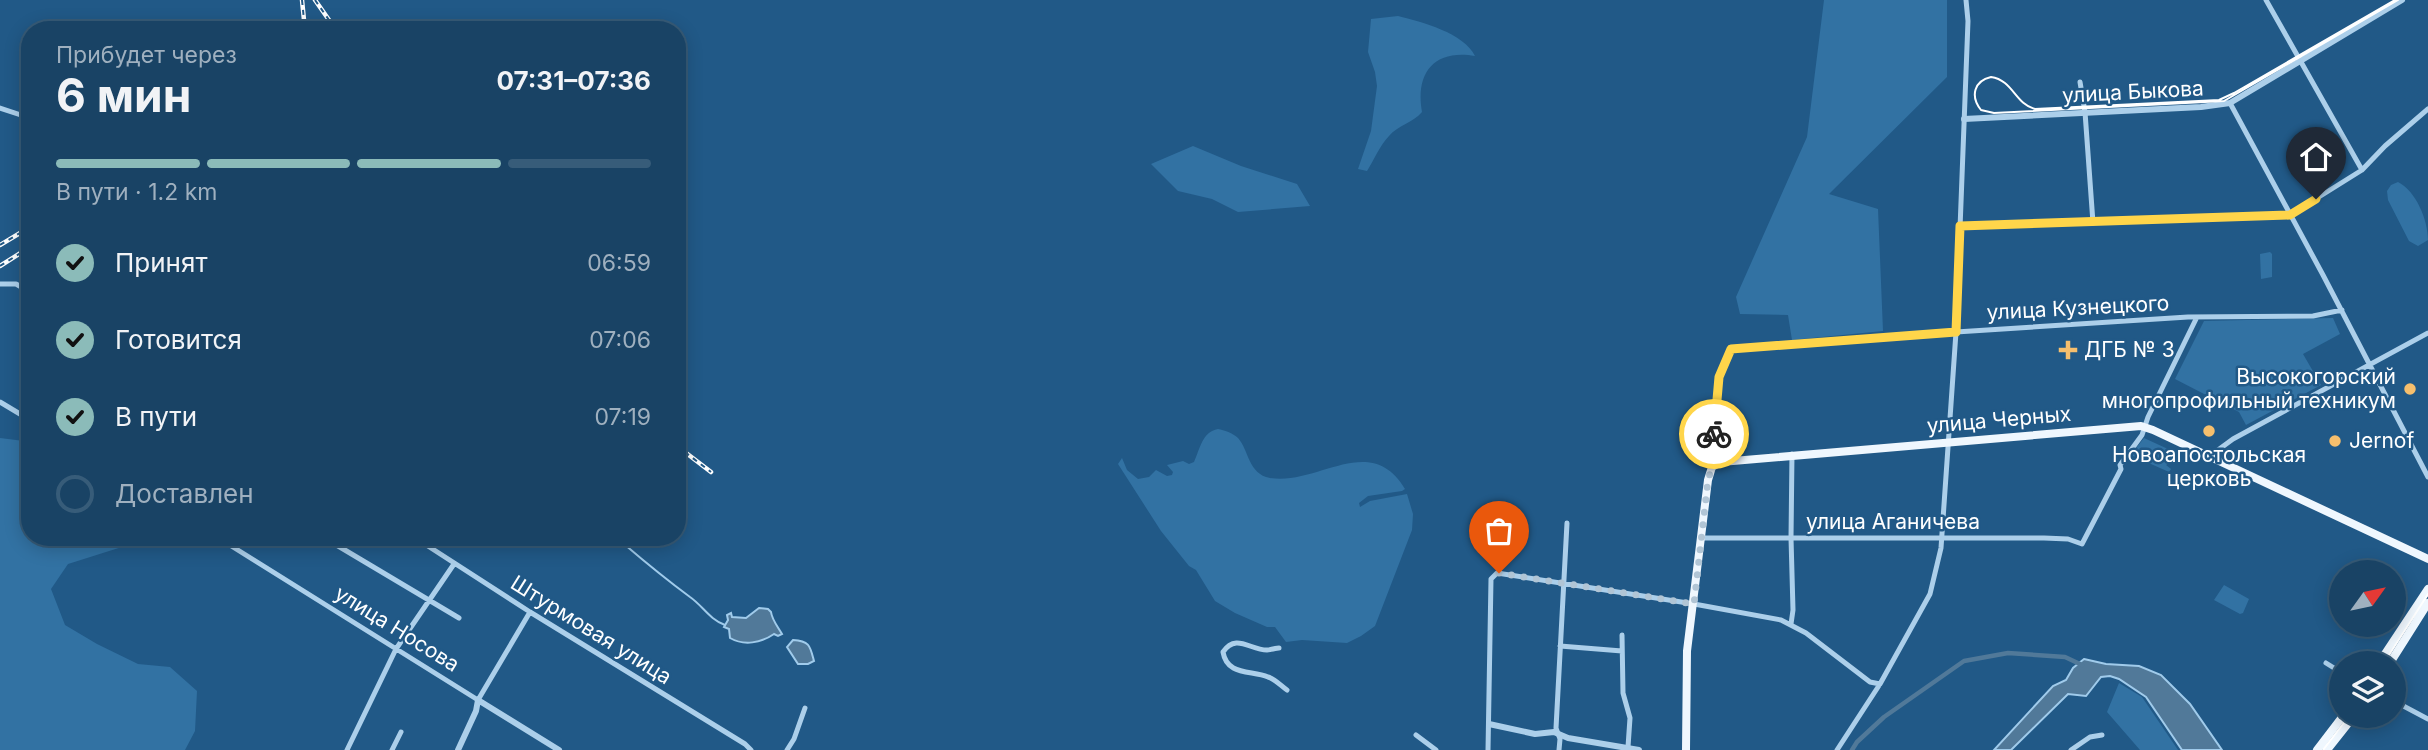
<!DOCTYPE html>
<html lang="ru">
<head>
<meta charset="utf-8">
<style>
  :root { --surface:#194365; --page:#264e6e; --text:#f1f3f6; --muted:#9fb0bf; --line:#375c79; --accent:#8bbbb9 }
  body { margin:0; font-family:Inter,sans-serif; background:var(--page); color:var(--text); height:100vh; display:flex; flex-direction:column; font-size:26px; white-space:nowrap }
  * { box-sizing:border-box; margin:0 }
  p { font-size:23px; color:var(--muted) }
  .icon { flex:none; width:38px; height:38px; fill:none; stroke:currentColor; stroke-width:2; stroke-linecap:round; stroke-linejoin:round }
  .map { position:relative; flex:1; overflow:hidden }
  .panel { position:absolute; left:21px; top:21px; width:665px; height:525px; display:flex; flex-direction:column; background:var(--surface); border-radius:28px; box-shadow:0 4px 18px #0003,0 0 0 2px var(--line) }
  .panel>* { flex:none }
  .needle { width:46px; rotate:57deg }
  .buttons { position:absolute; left:2329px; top:560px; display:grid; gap:14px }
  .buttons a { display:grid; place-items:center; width:77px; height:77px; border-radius:50%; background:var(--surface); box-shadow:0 4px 18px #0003,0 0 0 2px var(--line); font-size:35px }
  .pin { position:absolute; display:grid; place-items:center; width:60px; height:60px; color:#fff; margin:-72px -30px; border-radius:50% 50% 50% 0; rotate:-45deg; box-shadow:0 0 7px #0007 }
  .pin .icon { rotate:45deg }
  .courier { position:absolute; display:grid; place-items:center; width:70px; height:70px; margin:-35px; border:5px solid #ffd54a; border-radius:50%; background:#fff; color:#222; box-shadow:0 2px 9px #0007 }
  .headline em { font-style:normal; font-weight:700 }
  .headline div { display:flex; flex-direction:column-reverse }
  .headline { display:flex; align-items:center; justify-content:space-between; height:119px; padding:0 35px }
  h1 { font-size:46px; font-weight:700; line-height:52px }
  .bar { display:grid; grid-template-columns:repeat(4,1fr); gap:10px 7px; align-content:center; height:84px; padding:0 35px }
  .bar i { height:9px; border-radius:5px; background:var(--line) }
  .bar .on { background:var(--accent) }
  .bar p { grid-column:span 4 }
  ol { padding:0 35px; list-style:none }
  li { display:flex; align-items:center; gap:21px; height:77px }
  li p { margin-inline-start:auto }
  li .icon { padding:7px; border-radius:50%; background:var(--accent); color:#111; stroke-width:4 }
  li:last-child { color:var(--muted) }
  li i { width:38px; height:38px; border:4px solid var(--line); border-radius:50% }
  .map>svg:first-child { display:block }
</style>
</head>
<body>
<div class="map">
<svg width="2428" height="750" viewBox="0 0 2428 750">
  <rect width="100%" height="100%" fill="#215987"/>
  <path fill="#3272a3" d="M 1824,0 L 1947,0 L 1947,77 L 1829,194 L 1878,209 L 1883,331 L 1792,340 L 1788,315 L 1740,314 L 1736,297 L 1807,137 Z
    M 1398,16 C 1422,22 1464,33 1475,56 C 1434,49 1415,73 1422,112 C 1413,123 1398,125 1389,136 C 1380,145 1374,160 1367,171 L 1358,169 L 1371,131 L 1377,86 L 1375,72 L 1368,52 L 1371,19 Z
    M 1193,146 L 1241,166 L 1297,184 L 1310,206 L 1238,212 L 1212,199 L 1178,191 L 1151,164 Z
    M 2398,182 C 2416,191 2428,220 2428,240 L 2418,246 L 2409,241 L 2388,200 L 2387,191 L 2391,185 Z
    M 2270,252 L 2272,254 L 2272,277 L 2261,279 L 2260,254 Z
    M 2333,318 L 2340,334 L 2303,354 L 2321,385 L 2246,425 L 2239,412 L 2175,379 L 2204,321 Z
    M 1218,429 C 1224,430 1233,433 1238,438 C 1249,450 1248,474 1270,478 C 1318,486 1370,431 1405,489 L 1402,491 L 1368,496 L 1359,503 L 1360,507 L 1370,501 L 1407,494 L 1413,514 L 1412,530 L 1375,626 L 1361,636 L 1347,643 L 1302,640 L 1286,642 L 1275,627 L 1267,627 L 1235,613 L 1215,601 L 1196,570 L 1189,566 L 1161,531 L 1118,464 L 1122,458 L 1127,470 L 1138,479 L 1149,477 L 1156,470 L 1167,476 L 1172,475 L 1173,472 L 1167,465 L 1183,461 L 1189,464 L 1194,462 C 1200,449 1202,432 1218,429 Z
    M 0,438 L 24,441 L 30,445 L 30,537 L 144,537 L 144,540 L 68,564 L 51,589 L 65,625 L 97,644 L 138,664 L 170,667 L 197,691 L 195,731 L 185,750 L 0,750 Z
    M 2144,438 L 2181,455 L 2166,465 L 2171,469 L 2169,472 L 2133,456 L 2133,452 Z
    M 2224,585 L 2249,599 L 2243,613 L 2240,614 L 2214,600 Z
    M 2119,683 L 2142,697 L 2178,750 L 2140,750 L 2107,712 Z"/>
  <path fill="#517999" stroke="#a0cbeb" stroke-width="2" d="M 759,608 L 768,609 L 771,612 C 772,620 778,627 782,634 L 778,636 L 774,634 C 761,643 744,646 730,638 L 729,629 L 724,627 L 728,620 L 727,615 L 731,613 L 732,617 L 746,618 Z
    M 793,640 C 810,641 810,646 814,661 L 808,664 L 798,664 L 787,647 Z
    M 2084,659 L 2106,664 L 2139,666 L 2161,675 L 2190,704 L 2222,750 L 2182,750 L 2146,697 L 2119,679 L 2110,676 L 2101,677 L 2086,696 L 2068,694 L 2011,750 L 1994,750 L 2053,686 L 2066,680 L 2073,668 Z"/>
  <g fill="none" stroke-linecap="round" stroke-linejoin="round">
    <path stroke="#a0cbeb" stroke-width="2" d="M 536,537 C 564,558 593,535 624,544 C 645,562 667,580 690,597 C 703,606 709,619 725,625"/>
    <path stroke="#517999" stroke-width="4.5" d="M 1852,750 L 1857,742 L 1884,717 L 1964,661 L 2008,653 L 2065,657 L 2082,665"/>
    <path stroke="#accfea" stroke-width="5" d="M 2266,0 L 2362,170
      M 2080,82 L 2085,112 L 2093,223
      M 2230,103 L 2323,275 L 2428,477
      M 0,108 L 30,118
      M 1960,226 L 2290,215 L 2362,170 L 2385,146 L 2428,109
      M 0,284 L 16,284 L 30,292
      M 0,402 L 30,420
      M 2212,458 L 2218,450 L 2233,439 L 2428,333
      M 1712,466 L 1719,377 L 1731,349 L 1956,332 L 2188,317 L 2313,316 L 2342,310
      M 217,537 L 478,700 L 530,612
      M 323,537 L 459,618
      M 414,537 L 530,612 L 745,744 L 751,750
      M 1702,538 L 2044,538 L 2068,539 L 2082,544 L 2121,469 L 2120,465 L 2142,435 L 2148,417 L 2197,317
      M 1791,624 L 1793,610 L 1791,538 L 1792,454
      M 1622,635 L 1623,693 L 1630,718 L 1628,747
      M 1560,646 L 1622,651
      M 1279,648 C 1277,648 1269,650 1267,650 C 1250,650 1236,633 1223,652 C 1227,676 1251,670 1268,677 C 1275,679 1281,686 1287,690
      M 2326,663 L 2342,673
      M 2394,701 L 2428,719
      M 1416,735 L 1436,750
      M 347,750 L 396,649 L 454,564
      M 392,750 L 401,732
      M 787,750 L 794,739 L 805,708
      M 1488,750 L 1491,579 L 1497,573 L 1694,604 L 1781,620 L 1806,633 L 1870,682 L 1880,684
      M 1559,750 L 1560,739 L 1556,728 L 1567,523
      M 1837,750 L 1880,684 L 1930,594 L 1941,548 L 1956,332 L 1968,21 L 1966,0
      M 2071,750 L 2090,737 L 2102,735"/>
    <path stroke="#accfea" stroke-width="6" d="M 1964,119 L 2201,107 L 2230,103 L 2402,0
      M 1489,724 L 1535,734 L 1554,732 L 1568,738 L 1639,750
      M 458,750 L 476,711 L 478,700 L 559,750"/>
    <path stroke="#eff7fe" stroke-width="8" d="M 2379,663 L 2428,589
      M 2390,663 L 2428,603
      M 1686,750 L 1687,651 L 1708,480 L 1712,467 L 1721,462 L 2141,426 L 2153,430 L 2428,559
      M 2317,750 L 2343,716
      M 2327,750 L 2354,716"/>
    <path stroke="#fff" stroke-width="2" d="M 2395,0 L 2234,93 L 2219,100 L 2035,109 C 2015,104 2013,80 1991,77 C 1974,81 1970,96 1981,110 L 1994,113 L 2224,101 L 2398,0
      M 2384,663 L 2428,594
      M 2323,750 L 2349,716"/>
    <defs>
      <path id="rail" d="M 302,0 L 305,30
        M 315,0 L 336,30
        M 0,245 L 30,227
        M 0,266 L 30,247
        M 677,446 L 711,472"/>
    </defs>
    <use href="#rail" stroke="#fff" stroke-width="4.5"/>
    <use href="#rail" stroke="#215987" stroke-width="2" stroke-dasharray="5" stroke-linecap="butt"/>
  </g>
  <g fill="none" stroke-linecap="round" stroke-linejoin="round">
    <path stroke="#b1c5d5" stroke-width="7" stroke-dasharray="0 12.6" d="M 1499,573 L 1694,604 L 1708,480 L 1712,467 L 1714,434"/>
    <path stroke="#ffd54a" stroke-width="9" d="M 1714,434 L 1719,377 L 1731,349 L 1956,332 L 1960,226 L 2290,215 L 2316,199"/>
  </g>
  <g fill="#f6bf6d" stroke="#215987" stroke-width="2.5">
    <path d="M2064.5 339.5h7v7h7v7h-7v7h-7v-7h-7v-7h7z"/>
    <circle cx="2410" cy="389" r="7"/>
    <circle cx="2209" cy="431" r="7"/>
    <circle cx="2335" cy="441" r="7"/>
  </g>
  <g text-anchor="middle" stroke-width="5" stroke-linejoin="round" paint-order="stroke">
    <g font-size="21" fill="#fff" stroke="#215987">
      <text transform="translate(2133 92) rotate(-3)" y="7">улица Быкова</text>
      <text transform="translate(2078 308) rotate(-3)" y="7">улица Кузнецкого</text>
      <text transform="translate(1999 420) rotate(-5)" y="7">улица Черных</text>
      <text x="1893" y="529">улица Аганичева</text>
      <text transform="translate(397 629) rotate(32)" y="7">улица Носова</text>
      <text transform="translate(591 630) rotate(32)" y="7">Штурмовая улица</text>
    </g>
    <g font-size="21" fill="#fff" stroke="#215987" text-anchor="start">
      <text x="2084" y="357">ДГБ № 3</text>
      <text x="2396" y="384" text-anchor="end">Высокогорский<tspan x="2396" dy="24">многопрофильный техникум</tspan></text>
      <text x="2349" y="448">Jernof</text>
      <text x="2209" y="462" text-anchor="middle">Новоапостольская<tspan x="2209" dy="24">церковь</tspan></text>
    </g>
  </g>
</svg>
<div class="buttons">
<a><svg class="needle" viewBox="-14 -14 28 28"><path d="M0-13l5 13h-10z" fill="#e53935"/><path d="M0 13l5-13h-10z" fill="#9fb0bf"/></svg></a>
<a><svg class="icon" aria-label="layers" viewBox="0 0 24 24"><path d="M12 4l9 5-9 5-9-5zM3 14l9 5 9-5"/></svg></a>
</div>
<div class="pin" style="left:1499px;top:573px;background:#ea580c"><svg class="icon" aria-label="bag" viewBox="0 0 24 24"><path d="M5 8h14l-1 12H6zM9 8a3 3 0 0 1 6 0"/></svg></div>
<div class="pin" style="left:2316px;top:199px;background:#1f2937"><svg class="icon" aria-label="home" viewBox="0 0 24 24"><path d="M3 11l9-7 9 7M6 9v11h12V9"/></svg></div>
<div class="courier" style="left:1714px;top:434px"><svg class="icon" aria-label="bike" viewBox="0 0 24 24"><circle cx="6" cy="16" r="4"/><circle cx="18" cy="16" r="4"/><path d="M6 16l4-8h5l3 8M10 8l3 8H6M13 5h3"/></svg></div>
<section class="panel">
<div class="headline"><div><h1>6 мин</h1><p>Прибудет через</p></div><em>07:31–07:36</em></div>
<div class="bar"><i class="on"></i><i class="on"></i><i class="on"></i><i></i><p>В пути · 1.2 km</p></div>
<ol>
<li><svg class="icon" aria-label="check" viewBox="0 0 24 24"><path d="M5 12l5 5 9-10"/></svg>Принят<p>06:59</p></li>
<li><svg class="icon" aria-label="check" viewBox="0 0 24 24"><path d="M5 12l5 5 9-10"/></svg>Готовится<p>07:06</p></li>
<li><svg class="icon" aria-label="check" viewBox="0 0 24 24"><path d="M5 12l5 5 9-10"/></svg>В пути<p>07:19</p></li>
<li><i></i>Доставлен</li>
</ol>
</section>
</div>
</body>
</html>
